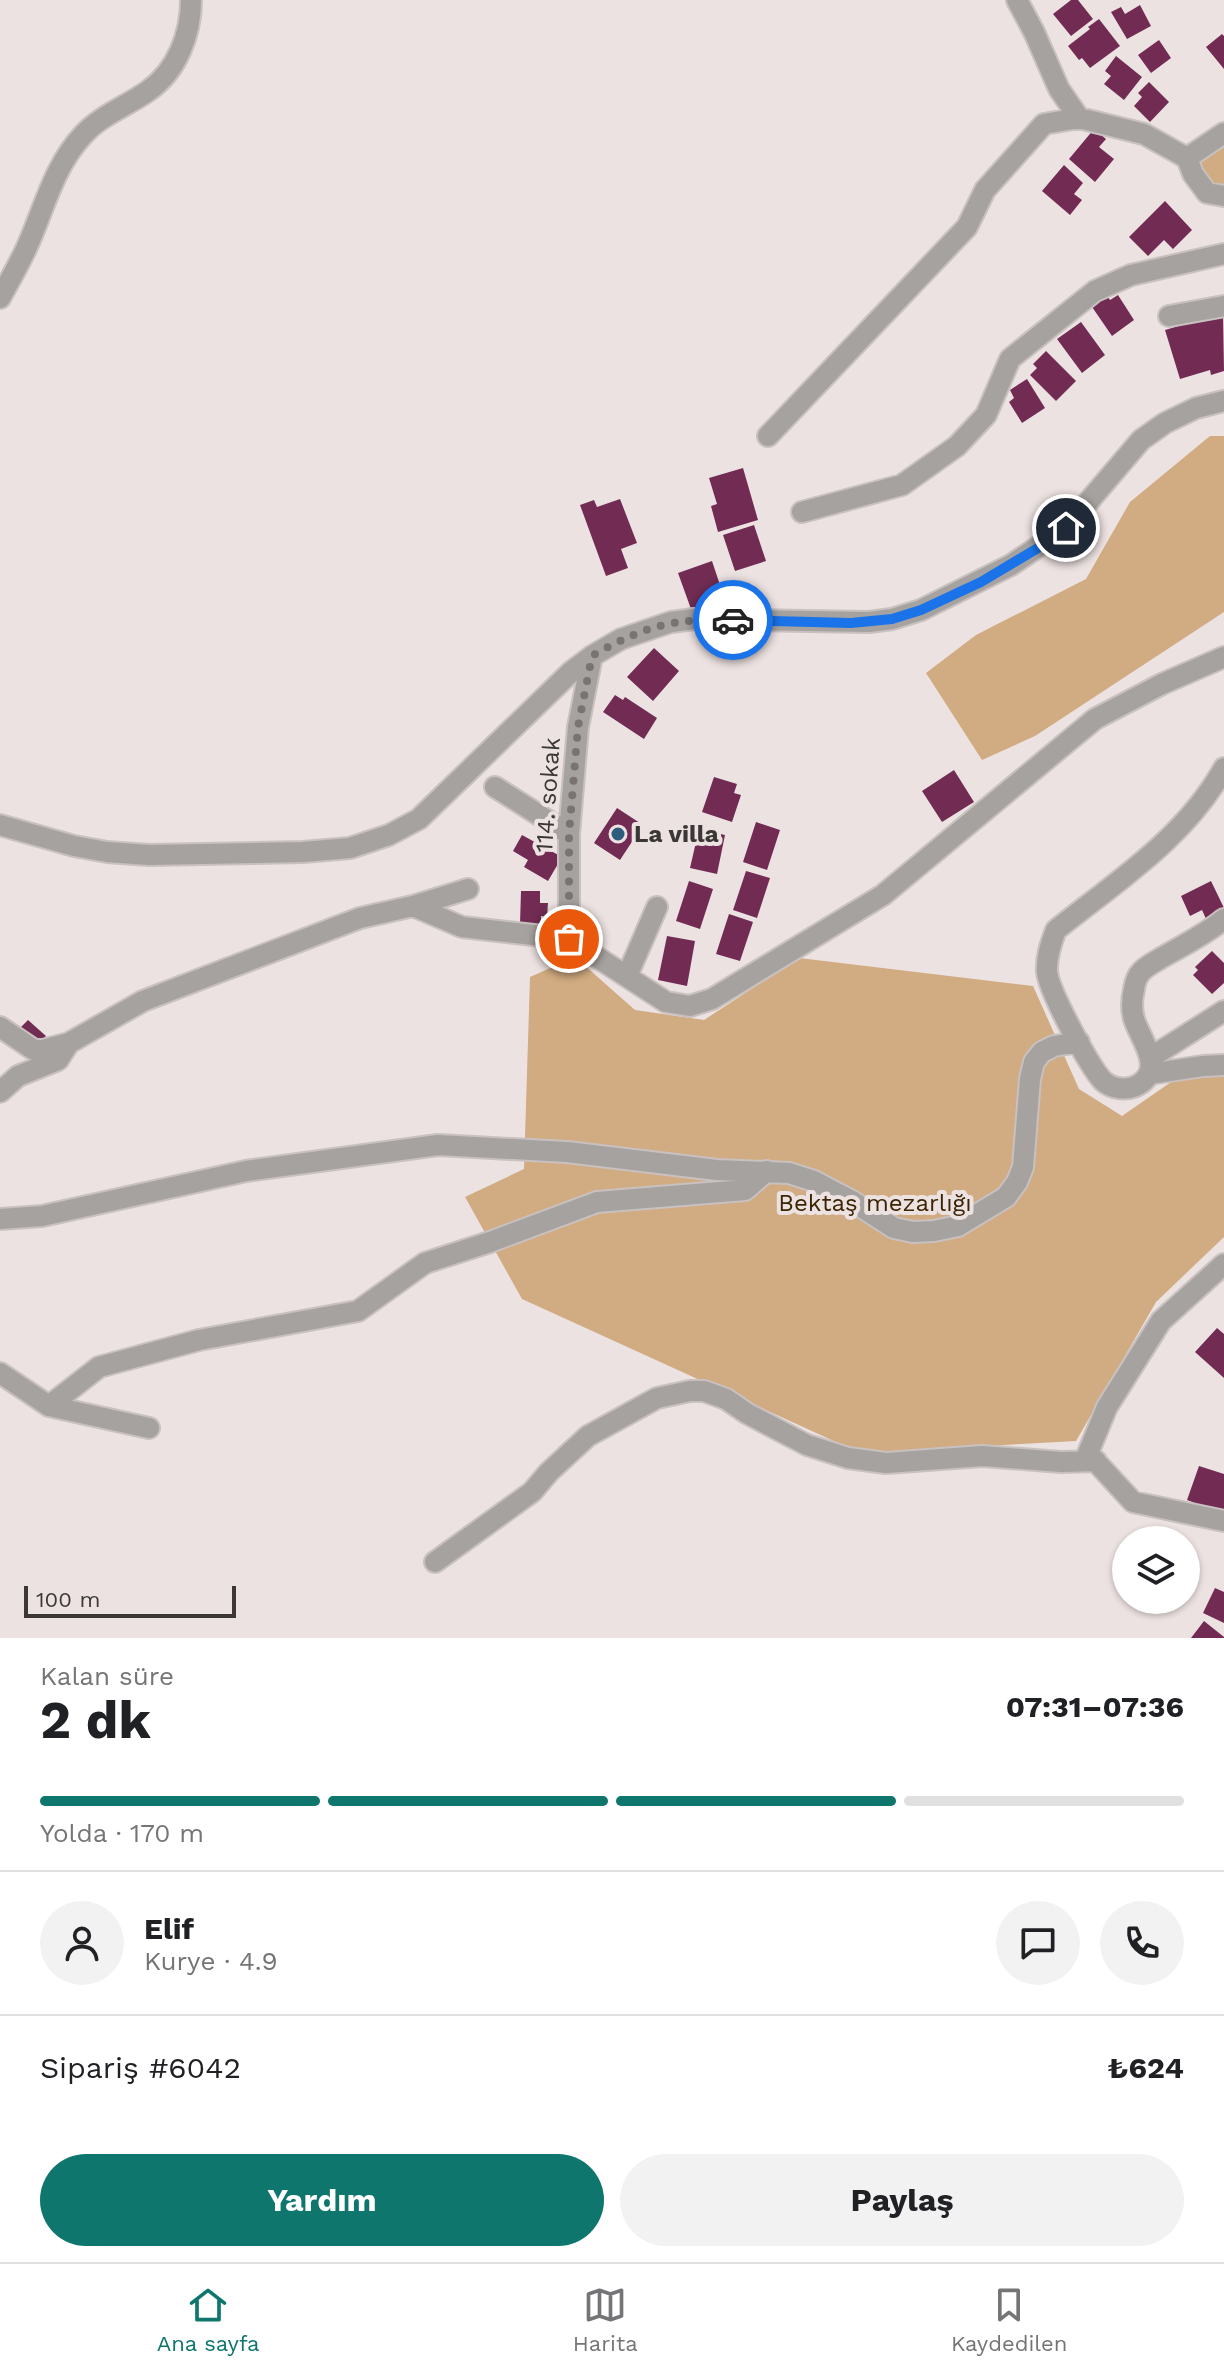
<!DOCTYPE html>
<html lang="tr">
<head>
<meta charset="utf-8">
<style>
  :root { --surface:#fff; --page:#f2f2f2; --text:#202124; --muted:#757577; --line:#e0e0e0; --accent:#0f766e }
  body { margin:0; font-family:"Work Sans",sans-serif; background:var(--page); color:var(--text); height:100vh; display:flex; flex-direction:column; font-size:30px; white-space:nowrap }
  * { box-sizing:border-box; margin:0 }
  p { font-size:26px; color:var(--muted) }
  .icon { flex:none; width:44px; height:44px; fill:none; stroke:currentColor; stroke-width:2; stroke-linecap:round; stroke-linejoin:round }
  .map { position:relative; height:1638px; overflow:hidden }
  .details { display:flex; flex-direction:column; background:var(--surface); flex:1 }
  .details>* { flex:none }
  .tools { position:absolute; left:1112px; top:1526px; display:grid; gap:16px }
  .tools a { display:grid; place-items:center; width:88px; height:88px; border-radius:50%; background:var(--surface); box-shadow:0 2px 6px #0004; font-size:40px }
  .scale { position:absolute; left:24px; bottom:20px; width:212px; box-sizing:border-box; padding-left:8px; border:4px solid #3b3737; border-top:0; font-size:22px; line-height:28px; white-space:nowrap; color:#3b3737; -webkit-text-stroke:6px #ede2e2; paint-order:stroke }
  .pin { position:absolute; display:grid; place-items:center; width:68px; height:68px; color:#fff; margin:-34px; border:4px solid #fff; border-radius:50%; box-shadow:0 2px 8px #0007 }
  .courier { position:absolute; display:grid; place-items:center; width:80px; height:80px; margin:-40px; border:6px solid #1a73e8; border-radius:50%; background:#fff; color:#222; box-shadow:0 2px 10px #0007 }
  .summary em { font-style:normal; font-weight:700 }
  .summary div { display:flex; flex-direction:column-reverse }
  .summary { display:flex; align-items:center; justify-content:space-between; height:136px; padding:0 40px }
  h1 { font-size:52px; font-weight:700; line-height:60px }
  .bar { display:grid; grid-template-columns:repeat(4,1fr); gap:12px 8px; align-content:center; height:96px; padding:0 40px }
  .bar i { height:10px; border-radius:6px; background:var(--line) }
  .bar .selected { background:var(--accent) }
  .bar p { grid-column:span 4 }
  .line { display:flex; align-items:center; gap:20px; padding:0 40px; border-top:2px solid var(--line) }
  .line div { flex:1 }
  .round { display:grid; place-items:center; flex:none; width:84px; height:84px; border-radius:42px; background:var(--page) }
  .button { display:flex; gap:16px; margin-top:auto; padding:16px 40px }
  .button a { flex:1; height:92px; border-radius:48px; background:var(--accent); color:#fff; font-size:32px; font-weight:700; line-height:92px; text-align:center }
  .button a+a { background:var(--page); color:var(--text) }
  .dock { display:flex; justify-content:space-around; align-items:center; height:112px; border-top:2px solid var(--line); background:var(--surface); font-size:22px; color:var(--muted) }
  .dock a { display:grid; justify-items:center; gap:4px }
  .dock .selected { color:var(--accent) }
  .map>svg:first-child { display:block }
</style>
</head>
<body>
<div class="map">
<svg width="1224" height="1638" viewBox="0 0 1224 1638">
  <rect width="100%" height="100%" fill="#ede2e2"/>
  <path fill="#d1ab81" d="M 1224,132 L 1224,190 L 1209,183 L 1186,151 Z
    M 1210,436 L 1224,436 L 1224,612 L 1035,736 L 982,760 L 926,673 L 976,635 L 1086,579 L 1130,502 Z
    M 575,957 L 635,1010 L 704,1020 L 799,958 L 1033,986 L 1079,1089 L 1122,1116 L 1174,1080 L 1224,1074 L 1224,1237 L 1156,1302 L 1076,1441 L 860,1453 L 522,1299 L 465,1197 L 524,1169 L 530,977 Z"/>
  <path fill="#722c54" d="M 1071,0 L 1078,0 L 1093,19 L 1071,36 L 1053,14 Z
    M 1140,5 L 1151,26 L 1127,39 L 1111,12 L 1121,7 L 1125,14 Z
    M 1099,19 L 1120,46 L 1090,68 L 1082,58 L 1079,60 L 1068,46 L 1090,29 L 1088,27 Z
    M 1222,34 L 1224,36 L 1224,69 L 1206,47 Z
    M 1159,40 L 1171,58 L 1151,73 L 1138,55 Z
    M 1116,56 L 1142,77 L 1124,100 L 1104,84 L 1111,76 L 1105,71 Z
    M 1149,82 L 1169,102 L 1150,122 L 1134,106 L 1142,97 L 1138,93 Z
    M 1094,129 L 1106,139 L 1099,147 L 1114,159 L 1095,182 L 1069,159 Z
    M 1064,165 L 1083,183 L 1074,194 L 1082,200 L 1070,215 L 1042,191 Z
    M 1165,201 L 1192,230 L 1173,249 L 1164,240 L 1148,256 L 1129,237 Z
    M 1106,294 L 1110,300 L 1118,295 L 1134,320 L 1112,336 L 1090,304 Z
    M 1223,313 L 1224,371 L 1211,375 L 1210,370 L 1180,379 L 1165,330 Z
    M 1081,322 L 1105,355 L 1082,373 L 1057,339 Z
    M 1046,351 L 1076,381 L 1056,401 L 1030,375 L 1037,368 L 1033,364 Z
    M 1027,379 L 1045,408 L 1022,423 L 1009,402 L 1014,398 L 1010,390 Z
    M 743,468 L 758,520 L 718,532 L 711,506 L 717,504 L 709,478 Z
    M 620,499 L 637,543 L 621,549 L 628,568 L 606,576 L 580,505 L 594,500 L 597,507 Z
    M 754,525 L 766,561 L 735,571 L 723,535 Z
    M 712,561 L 724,597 L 691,609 L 678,573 Z
    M 654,648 L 679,671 L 653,701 L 627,677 Z
    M 615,695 L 623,700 L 625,697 L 657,718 L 644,739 L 603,712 Z
    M 954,770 L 974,802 L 942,822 L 922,791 Z
    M 714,777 L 737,784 L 734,793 L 741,795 L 732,822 L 702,812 Z
    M 617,808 L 643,825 L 620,860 L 594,843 Z
    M 756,822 L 780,830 L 767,870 L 743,862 Z
    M 699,829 L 725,835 L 717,874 L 690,868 Z
    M 522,835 L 562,857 L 548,881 L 524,867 L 528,860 L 513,851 Z
    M 746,871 L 770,878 L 757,918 L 733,910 Z
    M 689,881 L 713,889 L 700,929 L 676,921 Z
    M 1211,881 L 1224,908 L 1224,913 L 1207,921 L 1202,910 L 1190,916 L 1181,896 Z
    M 521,891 L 540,891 L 540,903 L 548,903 L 547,917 L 541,916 L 541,924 L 520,924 Z
    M 729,914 L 753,922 L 740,961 L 716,954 Z
    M 667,936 L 695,941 L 687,986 L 658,980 Z
    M 1212,951 L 1224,963 L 1224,983 L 1212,994 L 1193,975 L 1198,970 L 1195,967 Z
    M 28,1020 L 46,1036 L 37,1046 L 19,1029 Z
    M 1217,1328 L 1224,1334 L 1224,1378 L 1195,1352 Z
    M 1199,1466 L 1224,1474 L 1224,1514 L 1187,1500 Z
    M 1215,1588 L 1224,1592 L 1224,1623 L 1203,1613 Z
    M 1204,1621 L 1224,1637 L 1224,1638 L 1191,1638 Z"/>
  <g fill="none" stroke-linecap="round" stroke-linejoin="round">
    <defs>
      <path id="minor" d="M 1017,0 L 1034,32 L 1059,89 L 1079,118
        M 1187,158 L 1224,133
        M 0,298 C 9,282 18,266 26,249 C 44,210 53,167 83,135 C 101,115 127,106 148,91 C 177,71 191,34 191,0
        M 1169,316 L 1224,306
        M 768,436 L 967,227 L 985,190 L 1044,124 L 1079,118 L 1144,134 L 1187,158 L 1193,174 L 1207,193 L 1224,196
        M 802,512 L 902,485 L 957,446 L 986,415 L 1010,359 L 1095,291 L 1131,275 L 1224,254
        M 1224,768 C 1185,838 1117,881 1056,930 C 1051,943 1046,957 1047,972 C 1049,991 1089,1066 1103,1081 C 1112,1089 1127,1091 1138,1085 C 1166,1069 1140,1039 1134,1019 C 1131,1009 1132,998 1134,989 C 1135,983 1137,976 1141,972 C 1146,966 1155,962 1161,958 C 1182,946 1206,934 1224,919
        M 495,787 L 569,834
        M 0,825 L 74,846 L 107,852 L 149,855 L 303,852 L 350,848 L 389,835 L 419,819 L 572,671 L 592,656 L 621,639 L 671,622 L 694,619 L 869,622 L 892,619 L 921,610 L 1011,565 L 1066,528 L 1141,440 L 1165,423 L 1196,408 L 1224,401
        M 413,906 L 468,889
        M 569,939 L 569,834 L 578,727 L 592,656
        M 627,976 L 657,907
        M 0,1027 L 34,1050 L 43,1050 L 69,1043
        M 1150,1058 L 1224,1011
        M 1149,1074 L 1203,1066 L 1224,1065
        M 0,1092 L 18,1076 L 58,1060 L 69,1043 L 143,1001 L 360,918 L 413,906 L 462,927 L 569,939 L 666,1002 L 690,1006 L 712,999 L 883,895 L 1095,719 L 1162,684 L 1224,657
        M 0,1219 L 42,1216 L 246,1171 L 438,1145 L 567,1152 L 717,1170 L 789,1173 L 814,1181 L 852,1201 L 894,1228 L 913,1232 L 934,1231 L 958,1226 L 1006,1197 L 1017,1182 L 1023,1167 L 1030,1079 L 1034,1062 L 1042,1052 L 1054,1046 L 1079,1042
        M 1224,1264 L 1161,1321 L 1107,1407 L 1088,1453 L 1133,1502 L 1224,1521
        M 0,1373 L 49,1406 L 99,1367 L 199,1340 L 358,1311 L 425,1263 L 490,1242 L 597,1202 L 745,1190 L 767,1171
        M 49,1406 L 149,1428
        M 435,1562 L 532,1492 L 549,1472 L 588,1436 L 657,1398 L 690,1391 L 704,1391 L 726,1399 L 748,1414 L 807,1445 L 848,1458 L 886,1463 L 982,1456 L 1061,1462 L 1096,1461"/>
    </defs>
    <use href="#minor" stroke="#c9c0c0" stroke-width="24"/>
    <use href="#minor" stroke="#a6a2a0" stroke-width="20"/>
  </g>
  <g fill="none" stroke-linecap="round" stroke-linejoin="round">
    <path stroke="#797373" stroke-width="8" stroke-dasharray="0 14.4" d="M 569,939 L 569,834 L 578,727 L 592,656 C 644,626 674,618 733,620"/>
    <path stroke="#1a73e8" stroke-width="10" d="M 733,620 L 851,623 L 892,619 L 921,610 L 981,582 L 1038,548 L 1066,528"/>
  </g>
  <circle fill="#2e5c7c" stroke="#ede2e2" stroke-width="3" cx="618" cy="834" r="8"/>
  <g text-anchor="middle" stroke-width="8" stroke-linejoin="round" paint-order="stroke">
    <g font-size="24" fill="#3b3737" stroke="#ede2e2">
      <text transform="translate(548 795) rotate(-86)" y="8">114. sokak</text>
    </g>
    <g font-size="24" font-weight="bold" fill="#3b3737" stroke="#ede2e2" text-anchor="start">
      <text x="634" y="842">La villa</text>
    </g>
    <g font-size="24" fill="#3c2505" stroke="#ede2e2">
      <text x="875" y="1211">Bektaş mezarlığı</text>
    </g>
  </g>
</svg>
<div class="tools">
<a><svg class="icon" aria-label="layers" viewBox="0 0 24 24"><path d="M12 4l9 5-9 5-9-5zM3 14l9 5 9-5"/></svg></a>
</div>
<div class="scale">100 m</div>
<div class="pin" style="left:569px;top:939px;background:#ea580c"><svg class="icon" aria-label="bag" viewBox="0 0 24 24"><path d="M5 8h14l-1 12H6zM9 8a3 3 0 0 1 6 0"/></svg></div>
<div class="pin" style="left:1066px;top:528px;background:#1f2937"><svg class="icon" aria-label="home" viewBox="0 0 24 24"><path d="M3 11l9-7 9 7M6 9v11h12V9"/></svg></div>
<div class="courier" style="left:733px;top:620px"><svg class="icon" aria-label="car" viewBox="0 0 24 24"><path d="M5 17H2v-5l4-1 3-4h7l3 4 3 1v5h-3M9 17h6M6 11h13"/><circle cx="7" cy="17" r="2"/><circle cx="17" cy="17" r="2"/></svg></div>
</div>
<section class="details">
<div class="summary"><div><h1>2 dk</h1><p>Kalan süre</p></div><em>07:31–07:36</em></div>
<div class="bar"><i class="selected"></i><i class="selected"></i><i class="selected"></i><i></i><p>Yolda · 170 m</p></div>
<div class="line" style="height:144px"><a class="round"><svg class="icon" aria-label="person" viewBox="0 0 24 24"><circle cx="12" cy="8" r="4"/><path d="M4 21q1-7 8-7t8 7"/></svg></a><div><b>Elif</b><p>Kurye · 4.9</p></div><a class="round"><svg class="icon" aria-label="chat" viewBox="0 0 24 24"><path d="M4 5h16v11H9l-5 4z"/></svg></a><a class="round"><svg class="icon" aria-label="phone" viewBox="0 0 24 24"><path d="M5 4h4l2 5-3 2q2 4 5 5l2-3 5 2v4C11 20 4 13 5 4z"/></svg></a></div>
<div class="line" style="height:104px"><div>Sipariş #6042</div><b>₺624</b></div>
<div class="button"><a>Yardım</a><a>Paylaş</a></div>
</section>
<nav class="dock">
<a class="selected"><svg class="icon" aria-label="home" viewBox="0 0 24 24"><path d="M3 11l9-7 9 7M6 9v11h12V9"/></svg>Ana sayfa</a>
<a><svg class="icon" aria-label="map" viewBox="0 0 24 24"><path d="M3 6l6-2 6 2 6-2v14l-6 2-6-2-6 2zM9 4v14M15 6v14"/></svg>Harita</a>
<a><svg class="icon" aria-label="saved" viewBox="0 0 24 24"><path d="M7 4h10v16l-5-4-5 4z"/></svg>Kaydedilen</a>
</nav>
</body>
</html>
